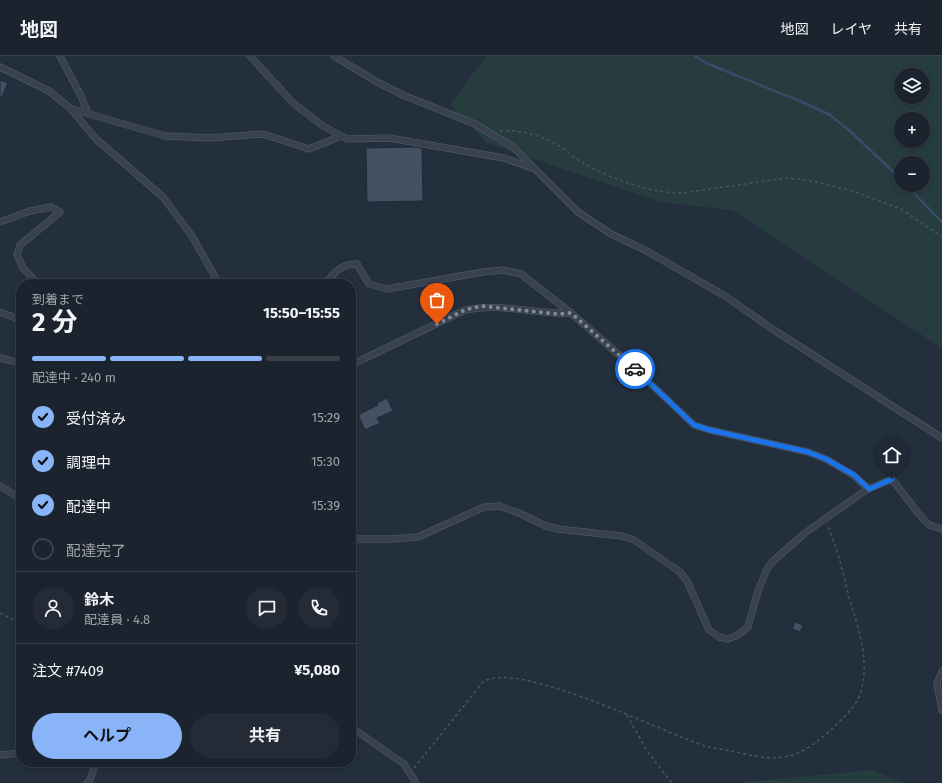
<!DOCTYPE html>
<html lang="ja">
<head>
<meta charset="utf-8">
<style>
  :root { --surface:#1b232e; --page:#242b36; --text:#f1f3f6; --muted:#a0a4aa; --line:#39404a; --accent:#8ab4f8 }
  body { margin:0; font-family:"Fira Sans","Noto Sans JP",sans-serif; background:var(--page); color:var(--text); height:100vh; display:flex; flex-direction:column; font-size:15px; white-space:nowrap }
  * { box-sizing:border-box; margin:0 }
  p { font-size:13px; color:var(--muted) }
  .icon { flex:none; width:22px; height:22px; fill:none; stroke:currentColor; stroke-width:2; stroke-linecap:round; stroke-linejoin:round }
  .map { position:relative; flex:1; overflow:hidden }
  .side { position:absolute; left:16px; top:223px; width:340px; height:488px; display:flex; flex-direction:column; background:var(--surface); border-radius:16px; box-shadow:0 2px 6px #0003,0 0 0 1px var(--line) }
  .side>* { flex:none }
  .buttons { position:absolute; left:894px; top:12px; display:grid; gap:8px }
  .buttons a { display:grid; place-items:center; width:36px; height:36px; border-radius:50%; background:var(--surface); box-shadow:0 2px 6px #0003,0 0 0 1px var(--line); font-size:20px }
  .pin { position:absolute; display:grid; place-items:center; width:34px; height:34px; color:#fff; margin:-41px -17px; border-radius:50% 50% 50% 0; rotate:-45deg; box-shadow:0 0 4px #0007 }
  .pin .icon { rotate:45deg }
  .courier { position:absolute; display:grid; place-items:center; width:40px; height:40px; margin:-20px; border:3px solid #1a73e8; border-radius:50%; background:#fff; color:#222; box-shadow:0 1px 5px #0007 }
  .headline em { font-style:normal; font-weight:700 }
  .headline div { display:flex; flex-direction:column-reverse }
  .headline { display:flex; align-items:center; justify-content:space-between; height:68px; padding:0 16px }
  h1 { font-size:26px; font-weight:700; line-height:30px }
  .bar { display:grid; grid-template-columns:repeat(4,1fr); gap:6px 4px; align-content:center; height:48px; padding:0 16px }
  .bar i { height:5px; border-radius:3px; background:var(--line) }
  .bar .on { background:var(--accent) }
  .bar p { grid-column:span 4 }
  .line { display:flex; align-items:center; gap:10px; padding:0 16px; border-top:1px solid var(--line) }
  .line div { flex:1 }
  .round { display:grid; place-items:center; flex:none; width:42px; height:42px; border-radius:21px; background:var(--page) }
  ol { padding:0 16px; list-style:none }
  li { display:flex; align-items:center; gap:12px; height:44px }
  li p { margin-inline-start:auto }
  li .icon { padding:4px; border-radius:50%; background:var(--accent); color:#111; stroke-width:4 }
  li:last-child { color:var(--muted) }
  li i { width:22px; height:22px; border:2px solid var(--line); border-radius:50% }
  .action { display:flex; gap:8px; margin-top:auto; padding:8px 16px }
  .action a { flex:1; height:46px; border-radius:24px; background:var(--accent); color:#111; font-size:16px; font-weight:700; line-height:46px; text-align:center }
  .action a+a { background:var(--page); color:var(--text) }
  header { display:flex; align-items:center; gap:24px; box-sizing:border-box; height:56px; padding:0 20px; background:var(--surface); border-bottom:1px solid var(--line) }
  header strong { font-size:19px }
  nav { display:flex; gap:22px; margin-inline-start:auto; font-size:14px }
  .map>svg:first-child { display:block }
</style>
</head>
<body>
<header>
<strong>地図</strong>
<nav><a>地図</a><a>レイヤ</a><a>共有</a></nav>
</header>
<div class="map">
<svg width="942" height="727" viewBox="0 0 942 727">
  <rect width="100%" height="100%" fill="#242f3e"/>
  <path fill="#263c3f" fill-rule="evenodd" d="M 486,0 L 942,0 L 942,292 L 731,154 L 660,146 L 487,87 L 450,48 ZM 901,19 L 923,19 L 923,41 L 901,41 ZM 901,63 L 923,63 L 923,85 L 901,85 ZM 901,107 L 923,107 L 923,129 L 901,129 Z
    M 872,714 L 904,727 L 744,727 L 746,726 Z"/>
  <g fill="none" stroke-linecap="round" stroke-linejoin="round">
    <path stroke="#394c67" stroke-width="2.5" d="M 695,0 L 706,7 L 807,48 L 830,59 L 851,76 L 901,123
      M 906,129 L 942,166"/>
  </g>
  <path fill="#455162" stroke="#1f2835" d="M 0,24 L 8,27 L 0,45 Z
    M 415,91 L 422,92 L 423,145 L 367,146 L 366,92 Z
    M 387,342 L 393,355 L 377,362 L 380,367 L 365,374 L 358,359 L 378,349 L 377,347 Z
    M 795,566 L 803,569 L 800,576 L 792,573 Z"/>
  <g fill="none" stroke-linecap="round" stroke-linejoin="round">
    <defs>
      <path id="minor" d="M 60,0 L 81,40 L 88,58
        M 250,0 L 293,47 L 323,70 L 347,83 L 389,82 L 504,102 L 532,112
        M 334,0 L 377,26 L 403,39 L 475,68 L 513,91 L 578,156 L 611,178 L 645,194 L 725,240 L 771,272 L 942,382
        M 0,11 L 49,35 L 70,52 L 96,83 L 163,141 L 192,180 L 219,228
        M 72,53 L 165,80 L 209,82 L 263,78 L 309,93 L 341,80
        M 0,166 L 30,155 L 51,151 L 60,156 L 20,189 L 17,198 L 23,212 L 38,228
        M 325,228 C 334,217 342,207 357,208 L 369,228 L 387,233 L 483,216 L 503,214 L 521,218 L 571,257 L 633,311 L 694,369 L 710,374 L 808,396 L 826,403 L 853,419 L 869,433
        M 0,256 L 21,264
        M 0,302 L 21,307
        M 351,309 L 465,254 C 501,246 536,259 571,257
        M 0,430 L 21,443
        M 351,483 L 391,483 L 418,481 L 484,451 L 499,450 L 519,457 L 546,470 L 558,473 L 622,480 L 634,484 L 680,516 L 687,525 L 709,574 L 719,581 L 728,583 L 738,579 L 748,571 L 758,535 L 767,513 L 773,505 L 805,477 L 866,434 L 892,423 L 918,457 L 929,469 L 942,473
        M 942,615 L 937,628 L 942,654
        M 351,671 L 404,708 L 416,727
        M 0,699 L 21,697
        M 87,727 L 90,724 L 96,706"/>
    </defs>
    <use href="#minor" stroke="#565f6c" stroke-width="7"/>
    <path stroke="#44595c" stroke-width="1.5" stroke-dasharray="3 3" stroke-linecap="butt" d="M 500,75 C 520,73 543,80 561,91 C 568,96 575,103 583,107 C 612,123 649,137 682,137 L 787,122 L 807,124 L 853,135 L 901,153 L 942,181
      M 0,557 L 21,568
      M 627,659 L 647,695 L 672,727
      M 414,712 L 483,626 C 518,603 664,677 705,690 C 712,692 719,693 726,694 C 746,698 768,705 789,700 C 806,696 822,682 834,671 C 844,661 855,652 860,638 C 871,604 858,573 849,541 C 843,516 837,492 827,468"/>
    <use href="#minor" stroke="#38414e" stroke-width="6"/>
  </g>
  <g fill="none" stroke-linecap="round" stroke-linejoin="round">
    <path stroke="#828b98" stroke-width="4" stroke-dasharray="0 7.2" d="M 437,268 L 465,254 L 481,250 L 558,258 L 571,257 L 635,313"/>
    <path stroke="#1a73e8" stroke-width="5" d="M 635,313 L 694,369 L 710,374 L 808,396 L 826,403 L 854,419 L 869,433 L 892,423"/>
  </g>
</svg>
<div class="buttons">
<a><svg class="icon" aria-label="layers" viewBox="0 0 24 24"><path d="M12 4l9 5-9 5-9-5zM3 14l9 5 9-5"/></svg></a>
<a>+</a>
<a>−</a>
</div>
<div class="pin" style="left:437px;top:268px;background:#ea580c"><svg class="icon" aria-label="bag" viewBox="0 0 24 24"><path d="M5 8h14l-1 12H6zM9 8a3 3 0 0 1 6 0"/></svg></div>
<div class="pin" style="left:892px;top:423px;background:#1f2937"><svg class="icon" aria-label="home" viewBox="0 0 24 24"><path d="M3 11l9-7 9 7M6 9v11h12V9"/></svg></div>
<div class="courier" style="left:635px;top:313px"><svg class="icon" aria-label="car" viewBox="0 0 24 24"><path d="M5 17H2v-5l4-1 3-4h7l3 4 3 1v5h-3M9 17h6M6 11h13"/><circle cx="7" cy="17" r="2"/><circle cx="17" cy="17" r="2"/></svg></div>
<section class="side">
<div class="headline"><div><h1>2 分</h1><p>到着まで</p></div><em>15:50–15:55</em></div>
<div class="bar"><i class="on"></i><i class="on"></i><i class="on"></i><i></i><p>配達中 · 240 m</p></div>
<ol>
<li><svg class="icon" aria-label="check" viewBox="0 0 24 24"><path d="M5 12l5 5 9-10"/></svg>受付済み<p>15:29</p></li>
<li><svg class="icon" aria-label="check" viewBox="0 0 24 24"><path d="M5 12l5 5 9-10"/></svg>調理中<p>15:30</p></li>
<li><svg class="icon" aria-label="check" viewBox="0 0 24 24"><path d="M5 12l5 5 9-10"/></svg>配達中<p>15:39</p></li>
<li><i></i>配達完了</li>
</ol>
<div class="line" style="height:72px"><a class="round"><svg class="icon" aria-label="person" viewBox="0 0 24 24"><circle cx="12" cy="8" r="4"/><path d="M4 21q1-7 8-7t8 7"/></svg></a><div><b>鈴木</b><p>配達員 · 4.8</p></div><a class="round"><svg class="icon" aria-label="chat" viewBox="0 0 24 24"><path d="M4 5h16v11H9l-5 4z"/></svg></a><a class="round"><svg class="icon" aria-label="phone" viewBox="0 0 24 24"><path d="M5 4h4l2 5-3 2q2 4 5 5l2-3 5 2v4C11 20 4 13 5 4z"/></svg></a></div>
<div class="line" style="height:52px"><div>注文 #7409</div><b>¥5,080</b></div>
<div class="action"><a>ヘルプ</a><a>共有</a></div>
</section>
</div>
</body>
</html>
